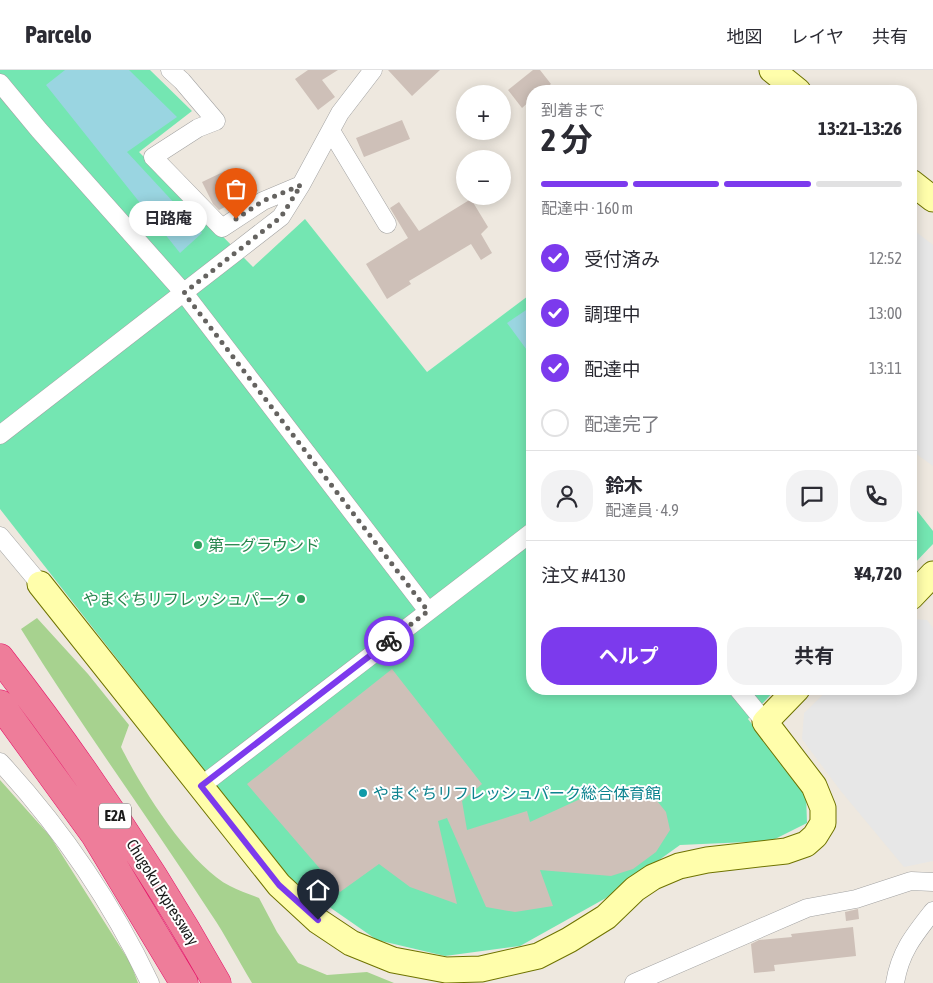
<!DOCTYPE html>
<html lang="ja">
<head>
<meta charset="utf-8">
<style>
  :root { --surface:#fff; --page:#f2f2f3; --text:#2b2b33; --muted:#7c7c81; --line:#e1e1e2; --accent:#7c3aed }
  body { margin:0; font-family:"Asap Condensed","Noto Sans JP",sans-serif; background:var(--page); color:var(--text); height:100vh; display:flex; flex-direction:column; font-size:19px; white-space:nowrap }
  * { box-sizing:border-box; margin:0 }
  p { font-size:16px; color:var(--muted) }
  .icon { flex:none; width:28px; height:28px; fill:none; stroke:currentColor; stroke-width:2; stroke-linecap:round; stroke-linejoin:round }
  .map { position:relative; flex:1; overflow:hidden }
  .panel { position:absolute; left:526px; top:15px; width:391px; height:610px; display:flex; flex-direction:column; background:var(--surface); border-radius:20px; box-shadow:0 2px 12px #0003 }
  .panel>* { flex:none }
  .controls { position:absolute; left:456px; top:15px; display:grid; gap:10px }
  .controls a { display:grid; place-items:center; width:55px; height:55px; border-radius:50%; background:var(--surface); box-shadow:0 2px 12px #0003; font-size:25px }
  .pin { position:absolute; display:grid; place-items:center; width:42px; height:42px; color:#fff; margin:-51px -21px; border-radius:50% 50% 50% 0; rotate:-45deg; box-shadow:0 0 5px #0007 }
  .pin .icon { rotate:45deg }
  .courier { position:absolute; display:grid; place-items:center; width:50px; height:50px; margin:-25px; border:4px solid #7c3aed; border-radius:50%; background:#fff; color:#222; box-shadow:0 1px 6px #0007 }
  .bubble { position:absolute; height:35px; border-radius:18px; background:var(--surface); box-shadow:0 2px 12px #0003; font-size:16px; font-weight:700; line-height:35px; text-align:center }
  .summary em { font-style:normal; font-weight:700 }
  .summary div { display:flex; flex-direction:column-reverse }
  .summary { display:flex; align-items:center; justify-content:space-between; height:85px; padding:0 15px }
  h1 { font-size:32px; font-weight:700; line-height:38px }
  .bar { display:grid; grid-template-columns:repeat(4,1fr); gap:8px 5px; align-content:center; height:60px; padding:0 15px }
  .bar i { height:6px; border-radius:4px; background:var(--line) }
  .bar .on { background:var(--accent) }
  .bar p { grid-column:span 4 }
  .line { display:flex; align-items:center; gap:12px; padding:0 15px; border-top:1px solid var(--line) }
  .line div { flex:1 }
  .round { display:grid; place-items:center; flex:none; width:52px; height:52px; border-radius:20px; background:var(--page) }
  ol { padding:0 15px; list-style:none }
  li { display:flex; align-items:center; gap:15px; height:55px }
  li p { margin-inline-start:auto }
  li .icon { padding:5px; border-radius:50%; background:var(--accent); color:#fff; stroke-width:4 }
  li:last-child { color:var(--muted) }
  li i { width:28px; height:28px; border:2px solid var(--line); border-radius:50% }
  .primary-button { display:flex; gap:10px; margin-top:auto; padding:10px 15px }
  .primary-button a { flex:1; height:58px; border-radius:20px; background:var(--accent); color:#fff; font-size:20px; font-weight:700; line-height:58px; text-align:center }
  .primary-button a+a { background:var(--page); color:var(--text) }
  header { display:flex; align-items:center; gap:30px; box-sizing:border-box; height:70px; padding:0 25px; background:var(--surface); border-bottom:1px solid var(--line) }
  header strong { font-size:24px }
  nav { display:flex; gap:28px; margin-inline-start:auto; font-size:18px }
  .map>svg:first-child { display:block }
</style>
</head>
<body>
<header>
<strong>Parcelo</strong>
<nav><a>地図</a><a>レイヤ</a><a>共有</a></nav>
</header>
<div class="map">
<svg width="933" height="913" viewBox="0 0 933 913">
  <rect width="100%" height="100%" fill="#eee8df"/>
  <path fill="#a7d28f" d="M 37,548 L 88,604 L 129,655 L 121,677 C 141,717 190,796 230,816 C 239,821 249,824 259,828 L 277,862 L 298,893 L 327,905 L 367,902 L 394,913 L 252,913 C 238,890 226,866 211,844 C 149,748 81,656 21,559 Z
    M 0,710 L 50,766 L 131,894 L 138,913 L 0,913 Z"/>
  <path fill="#74e6b2" d="M 0,0 L 150,0 L 192,41 L 139,82 L 253,197 L 305,149 L 427,302 L 532,223 L 532,619 L 776,619 L 748,649 L 806,724 L 807,753 L 771,771 L 680,775 L 606,828 L 520,876 L 445,886 L 377,870 L 289,809 L 0,439 Z
    M 911,433 L 933,461 L 933,474 L 911,497 Z"/>
  <path fill="#e7e7e7" d="M 911,158 L 933,175 L 933,396 L 911,380 Z
    M 911,549 L 927,550 L 933,558 L 933,791 L 904,797 L 840,720 L 802,669 L 804,643 L 829,619 L 911,619 Z"/>
  <path fill="#9ad5e1" d="M 65,0 L 129,0 L 177,47 L 127,82 L 202,163 L 180,183 L 46,15 Z
    M 532,236 L 532,287 L 507,253 Z"/>
  <path fill="#cec0b8" d="M 308,0 L 338,0 L 322,10 L 335,27 L 318,40 L 295,9 Z
    M 388,0 L 440,0 L 412,26 Z
    M 533,0 L 540,0 L 551,14 L 542,21 L 532,21 L 532,29 L 522,38 L 508,20 Z
    M 402,50 L 410,69 L 364,87 L 356,68 Z
    M 225,101 L 230,112 L 250,102 L 258,121 L 219,140 L 213,134 L 202,112 Z
    M 471,129 L 488,157 L 481,164 L 492,183 L 481,190 L 471,174 L 409,211 L 411,214 L 387,229 L 366,194 L 408,168 L 390,138 L 399,132 L 419,161 Z
    M 392,599 L 482,714 L 462,731 L 467,760 L 527,741 L 530,752 L 602,719 L 631,719 L 654,727 L 666,742 L 670,760 L 656,782 L 633,799 L 611,806 L 540,800 L 553,836 L 515,842 L 486,837 L 447,748 L 438,751 L 457,834 L 410,817 L 379,794 L 340,822 L 247,714 Z
    M 858,839 L 859,849 L 846,851 L 845,842 Z
    M 853,857 L 856,886 L 774,895 L 775,901 L 754,903 L 751,874 L 759,870 L 792,867 L 791,864 Z"/>
  <g fill="none" stroke-linecap="round" stroke-linejoin="round">
    <defs>
      <path id="street" d="M 170,0 L 182,11 L 216,51 L 198,58 L 153,87 L 222,158 L 263,131 L 301,115
        M 0,13 L 39,60 L 184,223 L 428,541
        M 331,61 L 387,154
        M 0,365 L 281,147 L 301,115 L 340,43 L 373,0
        M 0,466 L 40,514
        M 738,619 L 765,652
        M 0,692 C 60,757 112,833 150,913
        M 201,716 L 532,462
        M 634,913 L 807,838 L 856,829 L 911,811 L 933,812
        M 895,913 C 900,882 914,865 933,841"/>
      <path id="secondary" d="M 772,0 L 798,21
        M 911,112 L 933,129
        M 40,514 L 279,815 L 318,851 L 351,873 L 393,890 L 446,900 L 481,899 L 538,886 L 569,870 L 606,847 L 635,819 L 653,807 L 679,796 L 707,790 L 786,781 L 806,774 L 815,766 L 823,753 L 823,738 L 814,716 L 765,652 L 797,619
        M 911,527 L 933,504"/>
      <path id="highway" d="M 0,588 C 80,691 153,799 217,913
        M 0,634 L 95,765 L 184,913"/>
    </defs>
    <use href="#street" stroke="#a2a2a2" stroke-width="19"/>
    <use href="#secondary" stroke="#6f7300" stroke-width="27"/>
    <use href="#highway" stroke="#e51268" stroke-width="29"/>
    <use href="#street" stroke="#fff" stroke-width="18"/>
    <use href="#secondary" stroke="#fffeab" stroke-width="25"/>
    <use href="#highway" stroke="#ee7d9a" stroke-width="28"/>
  </g>
  <g fill="none" stroke-linecap="round" stroke-linejoin="round">
    <path stroke="#656360" stroke-width="5" stroke-dasharray="0 9" d="M 236,149 L 263,131 L 301,115 L 281,147 L 184,223 L 428,541 L 389,571"/>
    <path stroke="#7c3aed" stroke-width="6" d="M 318,850 L 279,815 L 201,716 L 389,571"/>
  </g>
  <g fill="#2e9e5b" stroke="#fff" stroke-width="2">
    <circle cx="198" cy="475" r="5"/>
    <circle cx="301" cy="529" r="5"/>
  </g>
  <circle fill="#0f9aa8" stroke="#fff" stroke-width="2" cx="363" cy="723" r="5"/>
  <g text-anchor="middle" stroke-width="4" stroke-linejoin="round" paint-order="stroke">
    <rect fill="#fff" stroke="#5f5f5f" stroke-width="1" x="99" y="733.5" width="32" height="25" rx="4"/>
    <g font-size="15" font-weight="bold" fill="#1b1b1b">
      <text x="115" y="751">E2A</text>
    </g>
    <g font-size="16" fill="#27864d" stroke="#fff" text-anchor="start">
      <text x="208" y="481">第一グラウンド</text>
      <text x="291" y="535" text-anchor="end">やまぐちリフレッシュパーク</text>
    </g>
    <g font-size="16" fill="#0d838f" stroke="#fff" text-anchor="start">
      <text x="373" y="729">やまぐちリフレッシュパーク総合体育館</text>
    </g>
    <g font-size="16" fill="#1b1b1b" stroke="#fff">
      <text transform="translate(163 822) rotate(58)" y="6">Chugoku Expressway</text>
    </g>
  </g>
</svg>
<div class="controls">
<a>+</a>
<a>−</a>
</div>
<div class="pin" style="left:236px;top:149px;background:#ea580c"><svg class="icon" aria-label="bag" viewBox="0 0 24 24"><path d="M5 8h14l-1 12H6zM9 8a3 3 0 0 1 6 0"/></svg></div>
<div class="pin" style="left:318px;top:850px;background:#1f2937"><svg class="icon" aria-label="home" viewBox="0 0 24 24"><path d="M3 11l9-7 9 7M6 9v11h12V9"/></svg></div>
<div class="courier" style="left:389px;top:571px"><svg class="icon" aria-label="bike" viewBox="0 0 24 24"><circle cx="6" cy="16" r="4"/><circle cx="18" cy="16" r="4"/><path d="M6 16l4-8h5l3 8M10 8l3 8H6M13 5h3"/></svg></div>
<div class="bubble" style="left:129px;top:131px;width:78px">日路庵</div>
<section class="panel">
<div class="summary"><div><h1>2 分</h1><p>到着まで</p></div><em>13:21–13:26</em></div>
<div class="bar"><i class="on"></i><i class="on"></i><i class="on"></i><i></i><p>配達中 · 160 m</p></div>
<ol>
<li><svg class="icon" aria-label="check" viewBox="0 0 24 24"><path d="M5 12l5 5 9-10"/></svg>受付済み<p>12:52</p></li>
<li><svg class="icon" aria-label="check" viewBox="0 0 24 24"><path d="M5 12l5 5 9-10"/></svg>調理中<p>13:00</p></li>
<li><svg class="icon" aria-label="check" viewBox="0 0 24 24"><path d="M5 12l5 5 9-10"/></svg>配達中<p>13:11</p></li>
<li><i></i>配達完了</li>
</ol>
<div class="line" style="height:90px"><a class="round"><svg class="icon" aria-label="person" viewBox="0 0 24 24"><circle cx="12" cy="8" r="4"/><path d="M4 21q1-7 8-7t8 7"/></svg></a><div><b>鈴木</b><p>配達員 · 4.9</p></div><a class="round"><svg class="icon" aria-label="chat" viewBox="0 0 24 24"><path d="M4 5h16v11H9l-5 4z"/></svg></a><a class="round"><svg class="icon" aria-label="phone" viewBox="0 0 24 24"><path d="M5 4h4l2 5-3 2q2 4 5 5l2-3 5 2v4C11 20 4 13 5 4z"/></svg></a></div>
<div class="line" style="height:65px"><div>注文 #4130</div><b>¥4,720</b></div>
<div class="primary-button"><a>ヘルプ</a><a>共有</a></div>
</section>
</div>
</body>
</html>
